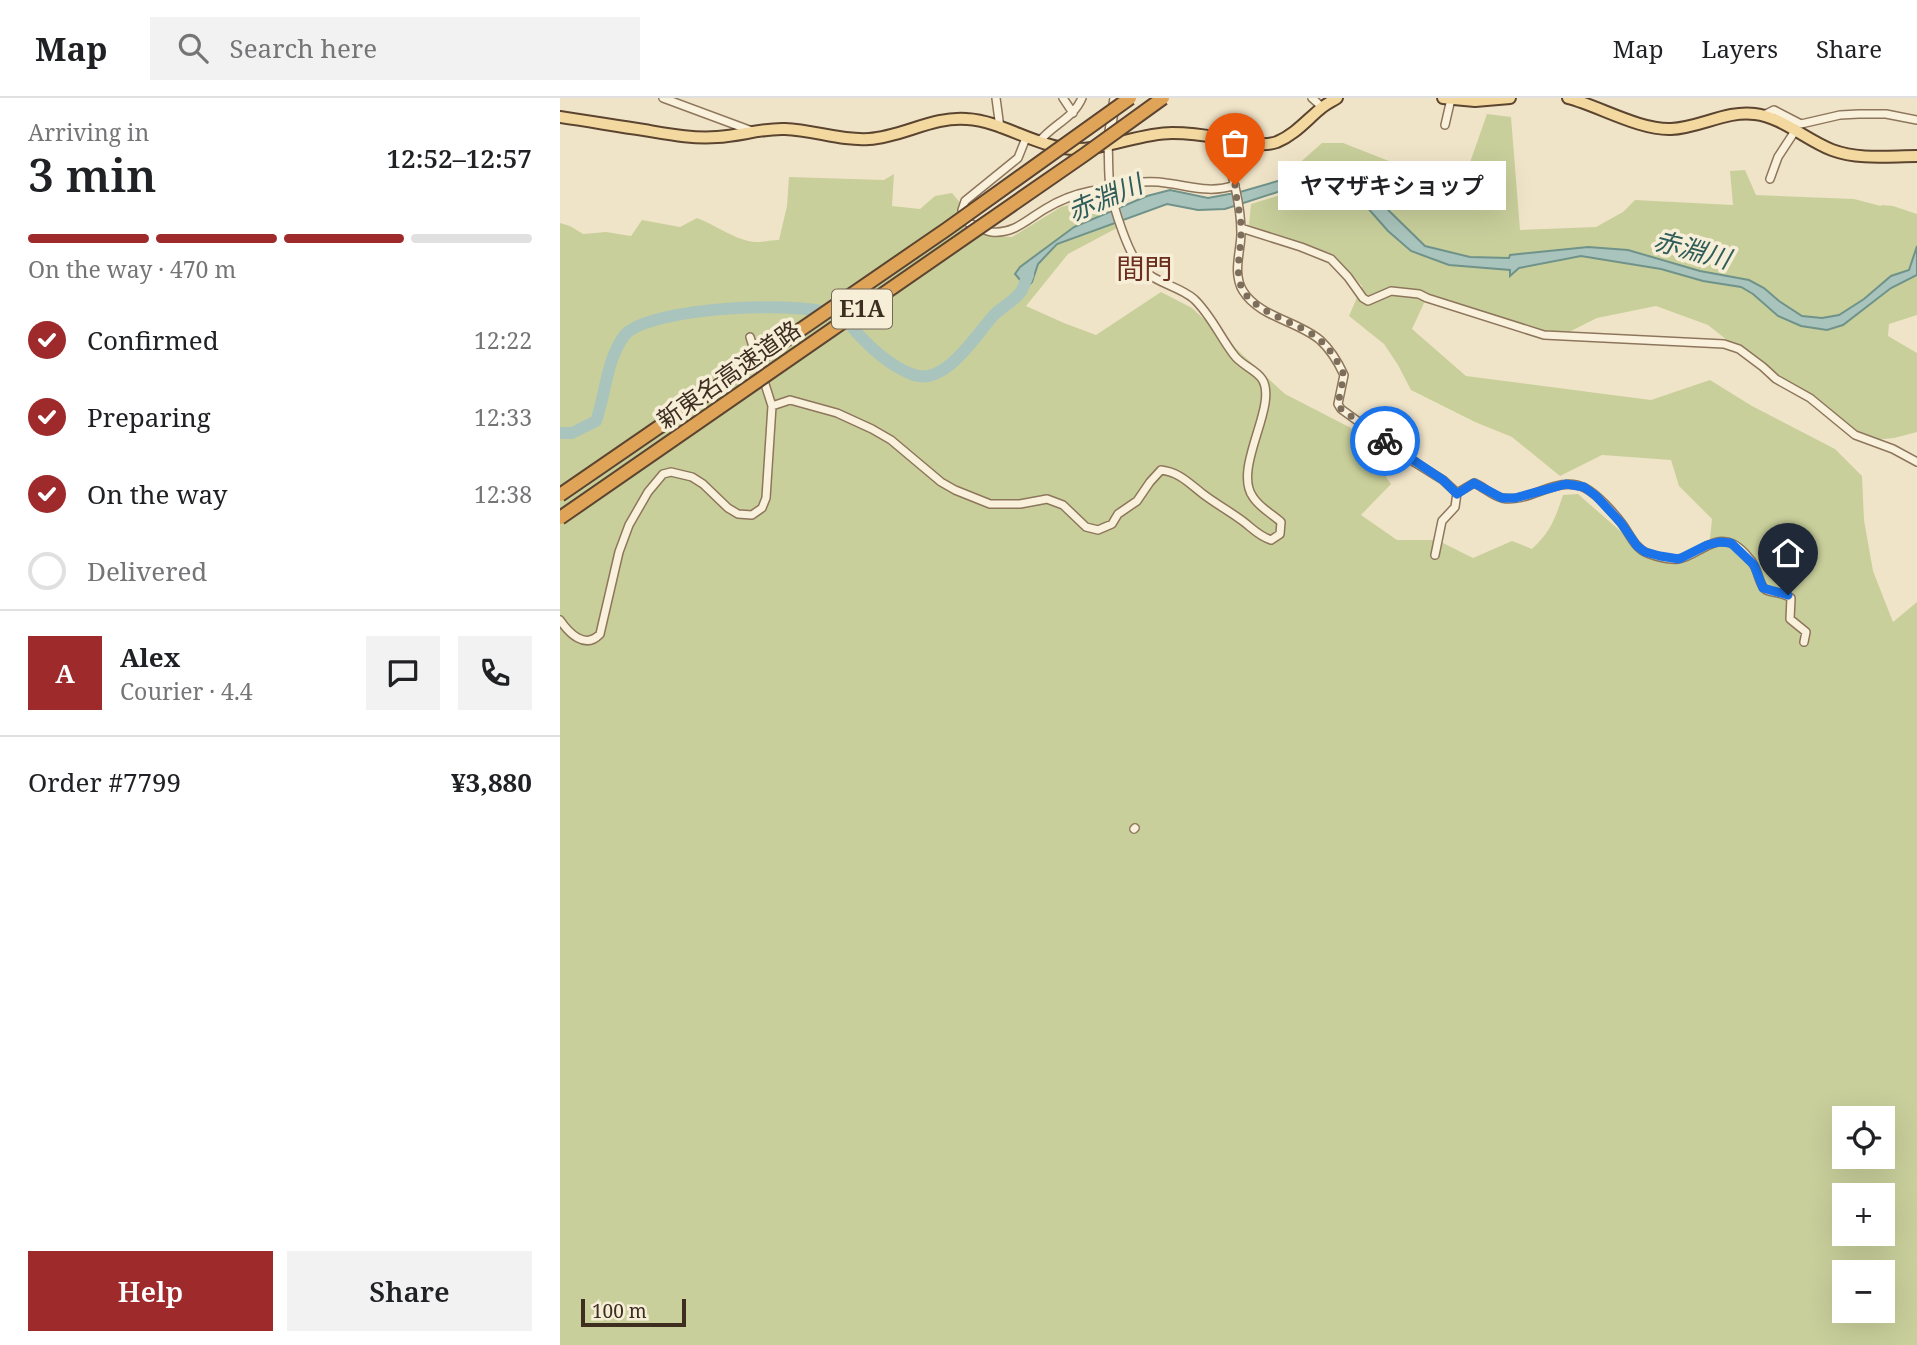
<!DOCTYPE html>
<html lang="en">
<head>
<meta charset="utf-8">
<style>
  :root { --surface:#fff; --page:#f2f2f2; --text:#202124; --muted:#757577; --line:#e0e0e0; --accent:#9e2a2b }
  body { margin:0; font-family:"Noto Serif","Noto Sans JP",serif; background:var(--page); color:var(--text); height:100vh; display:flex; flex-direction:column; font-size:26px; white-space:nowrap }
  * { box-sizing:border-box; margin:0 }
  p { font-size:23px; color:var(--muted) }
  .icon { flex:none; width:38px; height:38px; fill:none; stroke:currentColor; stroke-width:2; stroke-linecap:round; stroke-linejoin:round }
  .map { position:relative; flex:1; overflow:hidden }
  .side { display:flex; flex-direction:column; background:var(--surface); width:560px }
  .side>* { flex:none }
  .fabs { position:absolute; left:1272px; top:1008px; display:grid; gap:14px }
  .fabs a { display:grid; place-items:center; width:63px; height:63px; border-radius:0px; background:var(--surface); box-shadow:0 7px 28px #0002; font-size:35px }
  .scale { position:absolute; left:21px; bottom:18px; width:105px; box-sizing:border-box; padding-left:7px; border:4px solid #3d2e20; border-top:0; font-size:19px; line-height:24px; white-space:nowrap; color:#3d2e20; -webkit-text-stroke:5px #f7eed8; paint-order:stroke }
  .pin { position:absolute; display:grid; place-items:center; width:60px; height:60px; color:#fff; margin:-72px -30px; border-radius:50% 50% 50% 0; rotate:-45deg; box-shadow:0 0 7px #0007 }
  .pin .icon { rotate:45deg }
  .courier { position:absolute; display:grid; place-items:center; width:70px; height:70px; margin:-35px; border:5px solid #1a73e8; border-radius:50%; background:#fff; color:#222; box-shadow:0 2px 9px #0007 }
  .bubble { position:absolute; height:49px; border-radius:0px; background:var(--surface); box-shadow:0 7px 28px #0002; font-size:23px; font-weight:600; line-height:49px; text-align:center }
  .summary em { font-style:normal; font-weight:600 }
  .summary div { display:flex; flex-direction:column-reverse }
  .summary { display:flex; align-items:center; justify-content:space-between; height:119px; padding:0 28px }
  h1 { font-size:46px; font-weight:600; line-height:52px }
  .bar { display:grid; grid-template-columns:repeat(4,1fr); gap:10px 7px; align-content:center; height:84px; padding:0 28px }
  .bar i { height:9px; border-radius:5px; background:var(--line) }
  .bar .on { background:var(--accent) }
  .bar p { grid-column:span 4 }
  .line { display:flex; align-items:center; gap:18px; padding:0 28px; border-top:2px solid var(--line) }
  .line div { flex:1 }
  .round { display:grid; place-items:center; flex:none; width:74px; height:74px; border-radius:0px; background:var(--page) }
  ol { padding:0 28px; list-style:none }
  li { display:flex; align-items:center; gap:21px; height:77px }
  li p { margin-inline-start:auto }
  li .icon { padding:7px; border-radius:50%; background:var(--accent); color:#fff; stroke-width:4 }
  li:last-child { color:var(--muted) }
  li i { width:38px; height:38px; border:4px solid var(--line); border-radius:50% }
  .primary-button { display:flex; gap:14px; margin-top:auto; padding:14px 28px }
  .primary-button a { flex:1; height:80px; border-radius:0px; background:var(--accent); color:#fff; font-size:28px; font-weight:600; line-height:80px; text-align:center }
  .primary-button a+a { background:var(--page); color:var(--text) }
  header { display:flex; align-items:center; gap:42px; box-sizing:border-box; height:98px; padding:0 35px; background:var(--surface); border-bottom:2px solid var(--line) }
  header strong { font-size:33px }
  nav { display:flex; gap:38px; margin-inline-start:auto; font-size:24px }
  .search { width:490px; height:63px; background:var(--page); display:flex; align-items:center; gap:18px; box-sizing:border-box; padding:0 24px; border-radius:0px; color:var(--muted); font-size:26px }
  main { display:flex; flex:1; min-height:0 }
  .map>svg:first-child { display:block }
</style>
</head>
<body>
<header>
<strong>Map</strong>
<div class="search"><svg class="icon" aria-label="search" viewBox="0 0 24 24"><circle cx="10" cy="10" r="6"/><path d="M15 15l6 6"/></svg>Search here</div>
<nav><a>Map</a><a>Layers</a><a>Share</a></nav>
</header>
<main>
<section class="side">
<div class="summary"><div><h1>3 min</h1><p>Arriving in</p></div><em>12:52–12:57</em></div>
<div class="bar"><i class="on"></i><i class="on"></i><i class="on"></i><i></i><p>On the way · 470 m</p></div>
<ol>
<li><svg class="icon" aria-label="check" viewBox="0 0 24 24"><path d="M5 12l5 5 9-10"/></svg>Confirmed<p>12:22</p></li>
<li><svg class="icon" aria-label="check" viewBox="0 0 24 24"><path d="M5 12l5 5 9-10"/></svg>Preparing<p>12:33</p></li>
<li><svg class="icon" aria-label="check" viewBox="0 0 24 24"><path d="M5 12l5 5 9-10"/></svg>On the way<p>12:38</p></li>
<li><i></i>Delivered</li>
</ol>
<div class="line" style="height:126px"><b class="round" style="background:var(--accent);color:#fff">A</b><div><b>Alex</b><p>Courier · 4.4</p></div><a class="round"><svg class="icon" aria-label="chat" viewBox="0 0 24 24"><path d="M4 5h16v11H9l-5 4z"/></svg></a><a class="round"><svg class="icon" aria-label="phone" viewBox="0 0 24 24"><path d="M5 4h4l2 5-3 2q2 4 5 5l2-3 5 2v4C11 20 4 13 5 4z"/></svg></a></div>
<div class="line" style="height:91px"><div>Order #7799</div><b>¥3,880</b></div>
<div class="primary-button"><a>Help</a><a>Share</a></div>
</section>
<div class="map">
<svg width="1357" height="1247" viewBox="0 0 1357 1247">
  <rect width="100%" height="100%" fill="#f0e4c8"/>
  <path fill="#c9cf9b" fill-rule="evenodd" d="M 927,16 L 951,19 L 960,132 L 1036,129 L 1063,114 L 1075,102 L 1173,107 L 1170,73 L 1185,72 L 1196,97 L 1294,101 L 1321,108 L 1322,107 L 1333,108 L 1357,116 L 1357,156 L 1351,165 L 1357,176 L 1357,217 L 1329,226 L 1328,238 L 1357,255 L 1357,334 L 1334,340 L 1313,342 L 1290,334 L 1284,323 L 1216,281 L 1148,227 L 1096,208 L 1037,220 L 1009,234 L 983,233 L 944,222 L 905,207 L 865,203 L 852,231 L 906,278 L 1091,302 L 1150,282 L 1192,308 L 1275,351 L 1302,378 L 1304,422 L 1313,473 L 1333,524 L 1357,504 L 1357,1247 L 0,1247 L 0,125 L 10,128 L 23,136 L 46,134 L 71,138 L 82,122 L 120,129 L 137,120 C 156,127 176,143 196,144 C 203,144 212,142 219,142 L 227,108 L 229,79 L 324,82 L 334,76 L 332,108 L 360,111 L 375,98 L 392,95 L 427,137 L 452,139 L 501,109 L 548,97 L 557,130 L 508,156 L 466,208 L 504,225 L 536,237 L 601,194 L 632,210 L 725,296 L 791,330 L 831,386 L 801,417 L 837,442 L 877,442 L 913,460 L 952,443 L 972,451 C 991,433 995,421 1003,397 L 1018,396 L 1091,460 L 1116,466 L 1149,450 L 1152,421 L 1119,388 L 1111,362 L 1042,357 L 1000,378 L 952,339 L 915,324 L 851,292 L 838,267 L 824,246 L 789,218 L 802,188 L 773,156 L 689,127 L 691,106 L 753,87 L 781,87 L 789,95 L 803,102 L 870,153 L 805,92 L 774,74 L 727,76 L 762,45 L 783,45 L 857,74 L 907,73 ZM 1284,1020 L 1323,1020 L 1323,1059 L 1284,1059 ZM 1284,1097 L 1323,1097 L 1323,1136 L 1284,1136 ZM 1284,1174 L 1323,1174 L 1323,1213 L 1284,1213 Z"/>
  <path fill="#a9c4bc" stroke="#6f938a" stroke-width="2" d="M 759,74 L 796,83 L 818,102 L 865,148 L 910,159 L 949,160 L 950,157 L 1028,149 L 1068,152 L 1140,173 L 1189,182 L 1204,190 L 1219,203 L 1242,218 L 1262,220 L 1279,217 L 1304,201 L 1331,178 L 1349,172 L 1357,148 L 1357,177 L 1331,190 L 1283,227 L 1267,232 L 1241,228 L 1218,218 L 1193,196 L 1181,189 L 1143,183 L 1101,171 L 1021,158 L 959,170 L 950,178 L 950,172 L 889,167 L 851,153 L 828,133 L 799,100 L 774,84 L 730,90 L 665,111 L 638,112 L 607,106 L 497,146 L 478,166 L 472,184 L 461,196 L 462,184 L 455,176 L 460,169 L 514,129 L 587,98 L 610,92 L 648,100 L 680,94 L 728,80 Z"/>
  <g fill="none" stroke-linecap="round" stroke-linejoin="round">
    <path stroke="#a9c4bc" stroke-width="12" d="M 0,335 L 12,335 L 36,323 C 46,295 46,263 64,238 C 86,208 256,200 285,221 C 290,225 294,232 299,237 C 313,252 334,270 354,277 C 386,288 417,235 434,217 C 443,208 456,202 462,192 C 464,187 466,182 468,177"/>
    <defs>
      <path id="minor" d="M 103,0 L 192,33
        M 436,0 L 440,30
        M 503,0 L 513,15
        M 752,0 L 762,9
        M 1204,17 L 1214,12 L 1241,26 L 1280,17 L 1299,16 L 1326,16 L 1357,22
        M 885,27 L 891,1
        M 466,40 L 458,60 L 405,103 L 402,112 L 407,124 C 414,127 424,133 432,134 C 454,136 468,121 485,111 C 498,103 516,96 531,93 C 555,88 581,81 606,85 C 630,88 650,96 675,87
        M 661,40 C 670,70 681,102 681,135 C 681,153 672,175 683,193 C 699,219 738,223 760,242 C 771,252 778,264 784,277 L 778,306 L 781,311 L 854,364 L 883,382 L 897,395
        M 479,44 C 492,27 514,20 522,0
        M 1210,81 L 1218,59 L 1235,33
        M 681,130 L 741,149 L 771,161 L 788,179 L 803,200 L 808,203 L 831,193 L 859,196 L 867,200 L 984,237 L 1164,246 L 1179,251 L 1203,269 L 1216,281 L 1250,300 L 1295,337 L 1333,351 L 1357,364
        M 190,239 L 212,308
        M 897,395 L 914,385 C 924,389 931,397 942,400 C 970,406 997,376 1025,390 C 1037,396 1055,416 1063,427 C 1070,437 1075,450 1087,455 C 1095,458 1109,462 1118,461 C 1136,459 1153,436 1173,446 C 1181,450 1191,461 1195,469 C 1198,475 1199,483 1203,489 C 1207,496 1222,493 1231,500 L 1230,521 L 1246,534 L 1244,544
        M 875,457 L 882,423 L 895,409 L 897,395
        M 0,522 C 9,535 25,552 40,536 L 59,454 L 69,427 L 88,394 L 103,376 L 111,374 L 132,379 L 143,386 L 168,410 L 178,416 L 192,417 L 202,410 L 206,400 L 212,308 L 230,302 L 277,315 L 312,331 L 331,342 L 381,384 L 395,392 L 430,406 L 460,406 L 487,401 L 503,407 L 526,429 L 538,432 L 552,426 L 558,416 L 577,403 L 590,384 L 601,372 C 619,374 629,385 643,396 C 656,406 671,414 684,424 C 693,431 699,438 711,442 L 720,436 L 721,424 C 712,416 699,409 693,399 C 672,370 719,307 702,281 C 695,271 681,267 674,257 C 660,239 651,217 634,201 C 619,188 598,186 583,172 C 569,159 553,109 550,89 C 548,75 549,61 548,47
        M 574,731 L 575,730"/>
      <path id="tertiary" d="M 549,40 L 555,0"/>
      <path id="primary" d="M 883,0 L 915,3 L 950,0
        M 1008,0 C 1039,8 1079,32 1111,31 C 1139,30 1167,12 1195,16 C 1222,19 1246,42 1272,52 C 1299,62 1329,58 1357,58
        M 0,19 C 28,23 56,28 84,32 C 108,36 133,41 157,39 C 180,38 202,30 225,31 C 254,32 281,43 309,41 C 342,39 373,18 407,21 C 440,23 470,45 503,50 C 539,56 576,35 612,35 C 628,35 644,37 660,40 C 677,42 700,50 717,44 C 734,37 746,23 759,12 C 764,7 771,4 777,0"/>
    </defs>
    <use href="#minor" stroke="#8d765c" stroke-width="10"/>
    <use href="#tertiary" stroke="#8d765c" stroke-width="12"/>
    <use href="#primary" stroke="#5b4430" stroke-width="14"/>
    <use href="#minor" stroke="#faf1dc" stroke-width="7"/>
    <use href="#tertiary" stroke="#faf1dc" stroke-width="9"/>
    <use href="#primary" stroke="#f3d9a0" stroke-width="10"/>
    <defs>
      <path id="motorway-bridge" d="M 0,397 L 387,131 L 570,0
        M 0,420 L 524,57 L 603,0"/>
    </defs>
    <use href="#motorway-bridge" stroke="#5b4430" stroke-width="16" stroke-linecap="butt"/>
    <use href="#motorway-bridge" stroke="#e0a458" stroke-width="12"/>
  </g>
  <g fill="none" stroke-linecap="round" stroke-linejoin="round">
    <path stroke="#7c6e5b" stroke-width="7" stroke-dasharray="0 12.6" d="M 675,87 C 676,103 682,119 681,135 C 681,154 675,170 681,188 C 691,215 740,224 760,242 C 771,252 778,264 784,277 L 778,306 L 781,311 L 825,343"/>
    <path stroke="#1a73e8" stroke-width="9" d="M 825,343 L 883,382 L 897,396 L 914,385 L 942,400 L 955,400 L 1006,386 L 1024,389 L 1036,398 L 1061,425 L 1077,448 L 1085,454 L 1100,458 L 1119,461 L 1147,447 L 1159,444 L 1171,445 L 1194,467 L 1203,490 L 1228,497"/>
  </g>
  <g text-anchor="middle" stroke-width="7" stroke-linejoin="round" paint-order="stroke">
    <rect fill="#f7eed8" stroke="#756857" stroke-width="2" x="272" y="191.5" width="60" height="39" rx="5"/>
    <g font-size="23" font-weight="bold" fill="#3d2e20">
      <text x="302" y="219">E1A</text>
    </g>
    <g font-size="24" fill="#3d2e20" stroke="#f7eed8">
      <text transform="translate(169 277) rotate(-35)" y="8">新東名高速道路</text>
    </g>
    <g font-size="26" font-style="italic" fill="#2f5d5a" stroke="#f7eed8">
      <text transform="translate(545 100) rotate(-23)" y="9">赤淵川</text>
      <text transform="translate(1132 152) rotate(15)" y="9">赤淵川</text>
    </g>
    <g font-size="28" fill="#6b2e1e" stroke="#f7eed8">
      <text x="584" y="181">間門</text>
    </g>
  </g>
</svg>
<div class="fabs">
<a><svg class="icon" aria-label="locate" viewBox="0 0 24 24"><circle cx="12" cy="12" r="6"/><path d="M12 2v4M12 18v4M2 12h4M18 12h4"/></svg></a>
<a>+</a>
<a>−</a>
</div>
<div class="scale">100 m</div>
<div class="pin" style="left:675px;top:87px;background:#ea580c"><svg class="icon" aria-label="bag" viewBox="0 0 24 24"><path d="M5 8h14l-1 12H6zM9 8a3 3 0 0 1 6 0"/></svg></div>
<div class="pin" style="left:1228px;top:497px;background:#1f2937"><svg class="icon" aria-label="home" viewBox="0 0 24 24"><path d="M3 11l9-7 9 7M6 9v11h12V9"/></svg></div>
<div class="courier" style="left:825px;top:343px"><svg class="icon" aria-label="bike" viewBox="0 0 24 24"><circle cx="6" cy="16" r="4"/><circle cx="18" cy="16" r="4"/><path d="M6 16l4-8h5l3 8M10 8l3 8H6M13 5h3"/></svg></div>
<div class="bubble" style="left:718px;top:63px;width:228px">ヤマザキショップ</div>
</div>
</main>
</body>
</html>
